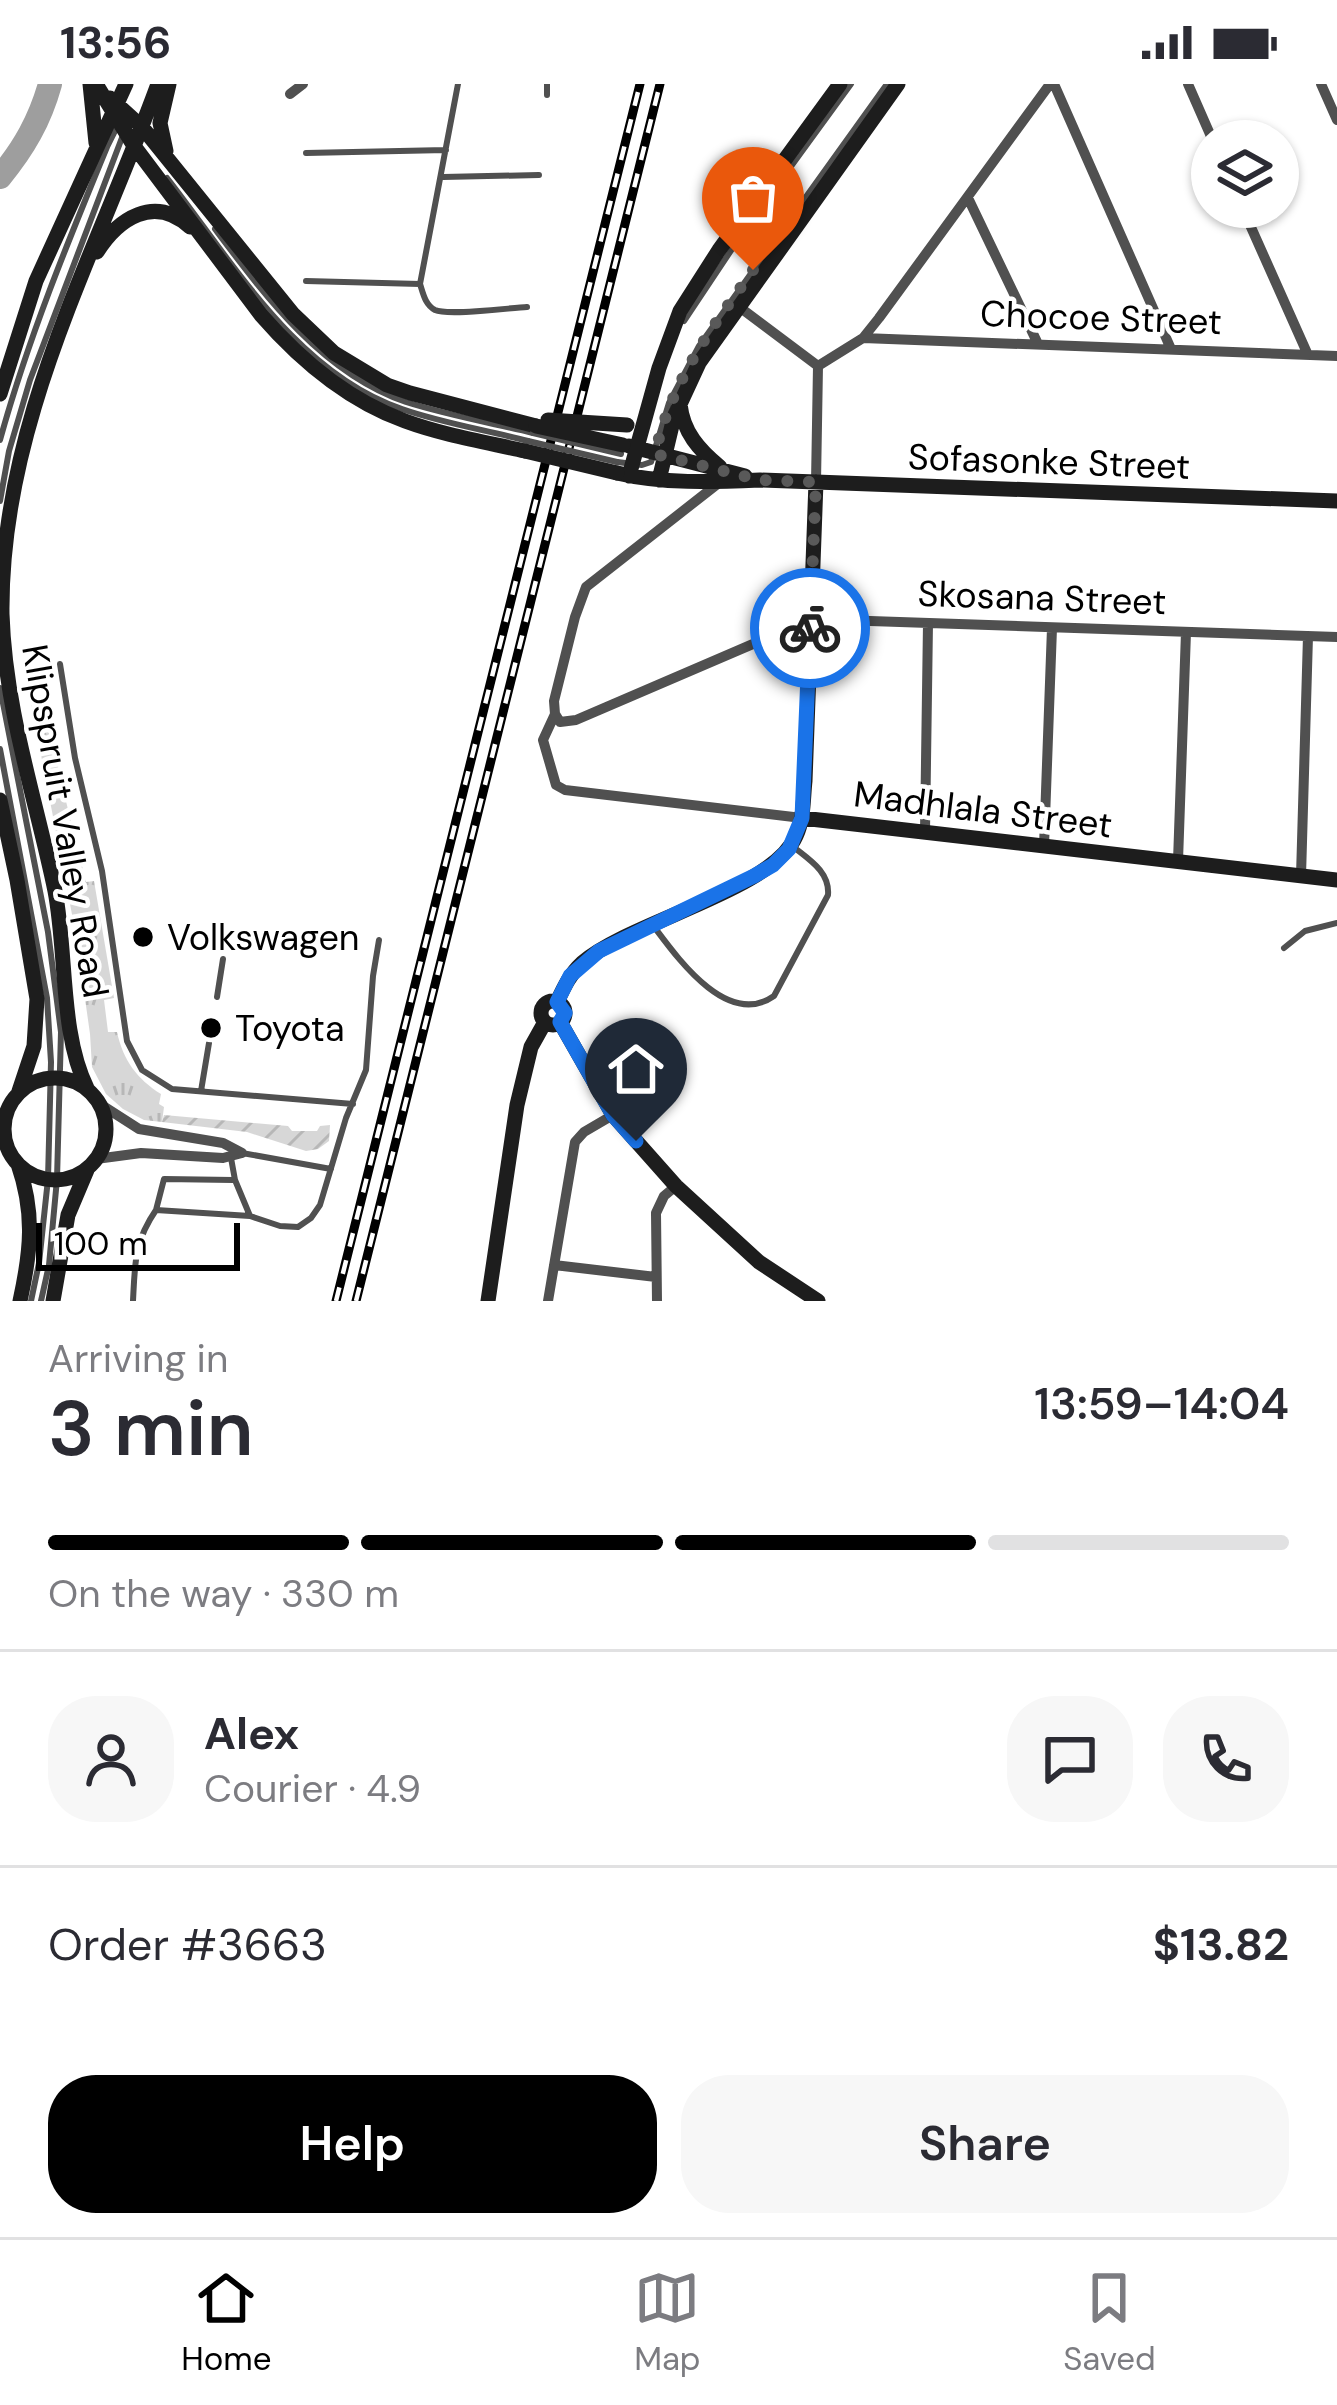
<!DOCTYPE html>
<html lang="en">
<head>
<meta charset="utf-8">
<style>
  :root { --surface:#fff; --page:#f7f7f7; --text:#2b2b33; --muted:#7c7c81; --line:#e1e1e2; --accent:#000 }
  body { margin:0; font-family:"DM Sans",sans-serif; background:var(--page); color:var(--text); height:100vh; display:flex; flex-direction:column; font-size:45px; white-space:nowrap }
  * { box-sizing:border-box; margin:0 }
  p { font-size:39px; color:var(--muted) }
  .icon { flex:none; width:66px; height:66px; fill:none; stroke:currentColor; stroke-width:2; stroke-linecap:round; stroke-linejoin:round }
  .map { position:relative; height:1217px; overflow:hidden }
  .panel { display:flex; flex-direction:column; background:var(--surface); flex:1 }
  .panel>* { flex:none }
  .controls { position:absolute; left:1191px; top:36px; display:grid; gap:24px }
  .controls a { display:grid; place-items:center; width:108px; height:108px; border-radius:50%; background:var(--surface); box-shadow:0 3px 9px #0004; font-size:60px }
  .scale { position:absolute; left:36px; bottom:30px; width:204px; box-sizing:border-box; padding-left:12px; border:6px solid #000; border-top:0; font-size:33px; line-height:42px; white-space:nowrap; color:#000; -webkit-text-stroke:9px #fff; paint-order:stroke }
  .pin { position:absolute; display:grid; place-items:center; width:102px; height:102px; color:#fff; margin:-123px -51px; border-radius:50% 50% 50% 0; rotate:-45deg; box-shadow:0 0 12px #0007 }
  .pin .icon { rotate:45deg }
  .courier { position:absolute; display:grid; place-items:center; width:120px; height:120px; margin:-60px; border:9px solid #1a73e8; border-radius:50%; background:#fff; color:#222; box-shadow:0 3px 15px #0007 }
  .headline em { font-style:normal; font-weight:600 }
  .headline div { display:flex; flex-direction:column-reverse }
  .headline { display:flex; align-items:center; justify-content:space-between; height:204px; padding:0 48px }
  h1 { font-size:78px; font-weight:600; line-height:90px }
  .bar { display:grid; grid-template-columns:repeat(4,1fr); gap:18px 12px; align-content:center; height:144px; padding:0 48px }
  .bar i { height:15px; border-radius:9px; background:var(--line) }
  .bar .current { background:var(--accent) }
  .bar p { grid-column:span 4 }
  .line { display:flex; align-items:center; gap:30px; padding:0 48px; border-top:3px solid var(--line) }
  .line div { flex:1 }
  .round { display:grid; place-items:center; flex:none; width:126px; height:126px; border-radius:48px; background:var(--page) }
  .primary-button { display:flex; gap:24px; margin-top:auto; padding:24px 48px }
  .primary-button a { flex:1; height:138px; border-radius:48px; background:var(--accent); color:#fff; font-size:48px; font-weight:600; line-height:138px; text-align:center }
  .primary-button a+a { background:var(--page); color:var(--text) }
  .status { display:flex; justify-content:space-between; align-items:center; height:84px; padding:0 60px; background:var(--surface); direction:ltr }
  .status svg { height:33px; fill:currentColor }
  .tab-bar { display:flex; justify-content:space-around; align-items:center; height:168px; border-top:3px solid var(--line); background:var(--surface); font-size:33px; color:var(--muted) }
  .tab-bar a { display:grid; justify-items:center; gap:6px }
  .tab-bar .current { color:var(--accent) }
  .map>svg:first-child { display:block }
</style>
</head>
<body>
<div class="status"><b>13:56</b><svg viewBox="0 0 49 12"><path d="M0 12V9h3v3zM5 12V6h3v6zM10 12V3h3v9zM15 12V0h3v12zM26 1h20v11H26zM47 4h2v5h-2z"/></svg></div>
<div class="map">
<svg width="1337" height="1217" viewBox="0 0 1337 1217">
  <defs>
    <pattern id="grass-tufts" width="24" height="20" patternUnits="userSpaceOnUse" patternTransform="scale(3)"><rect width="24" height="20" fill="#d7d7d7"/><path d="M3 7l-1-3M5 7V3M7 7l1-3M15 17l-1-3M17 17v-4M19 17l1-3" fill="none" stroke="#b7b7b7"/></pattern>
    <pattern id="garden-furrows" width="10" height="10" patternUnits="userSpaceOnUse" patternTransform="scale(3)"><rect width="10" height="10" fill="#d7d7d7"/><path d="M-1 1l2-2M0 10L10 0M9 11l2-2" fill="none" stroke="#b7b7b7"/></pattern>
  </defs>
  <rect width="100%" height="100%" fill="#fff"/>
  <path fill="url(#grass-tufts)" d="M 49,610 L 59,689 L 86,798 L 94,797 L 114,914 L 104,916 L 108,948 L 117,948 C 123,976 137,995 161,1010 L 159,1020 L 164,1023 L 162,1038 L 144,1036 L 123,1025 L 106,1010 L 92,983 L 90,950 L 76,851 L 30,614 Z"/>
  <path fill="url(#garden-furrows)" d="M 164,1031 L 288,1042 L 292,1047 L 317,1047 L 320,1042 L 330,1041 L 329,1057 L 318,1065 L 306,1067 L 247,1048 L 162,1038 Z"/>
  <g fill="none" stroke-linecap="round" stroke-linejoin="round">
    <path stroke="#9e9e9e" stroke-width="24" d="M 0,93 C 24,64 40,36 50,0"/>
    <path stroke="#505050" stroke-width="6" d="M 458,0 L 420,200 C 423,209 425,221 435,226 C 448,232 509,224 527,223
      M 547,11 L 547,0
      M 306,69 L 446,66
      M 443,93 L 539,91
      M 167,94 C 232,177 296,289 402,325 C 442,339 486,346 528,357
      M 215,145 C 266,213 322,289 406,318 C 447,331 491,339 533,349
      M 306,197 L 420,200
      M 684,237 L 746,144 L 851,0
      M 0,356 C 28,255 67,160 107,63 L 118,41
      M 617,378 L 642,381 L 651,378 L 669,319 L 699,262 L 887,0
      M 0,417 L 9,367 L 30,296 L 123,51
      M 60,580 L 75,674 L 102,787 L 127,957 L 142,986 L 172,1005 L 353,1020
      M 0,604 L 48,848 L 61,948 L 57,1095 L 49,1181 L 41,1217
      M 0,665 L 47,914 L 51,978 L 48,1095 L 39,1179 L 31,1217
      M 655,844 C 679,876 728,944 774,912 L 828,811 C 830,787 808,775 791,761
      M 1284,864 L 1305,847 L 1337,839
      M 217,913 L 223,875
      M 201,1007 L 209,959
      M 242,1069 L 331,1085
      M 231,1074 L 235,1096 L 250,1132 L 280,1142 L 298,1143 L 311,1134 L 320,1121 L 346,1034 L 366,986 L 373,892 L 379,856
      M 233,1096 L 164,1095 L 156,1126 L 250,1132
      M 133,1217 C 135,1179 134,1158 156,1126"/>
    <path stroke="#505050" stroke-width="10" d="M 1054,0 L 1171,265
      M 1188,0 L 1213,57
      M 1321,0 L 1337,36
      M 290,10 L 303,0
      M 968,114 L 1038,260
      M 1242,123 L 1308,271
      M 738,222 L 818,282 L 816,398
      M 863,254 L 1337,272
      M 818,282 L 863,254 L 879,234 L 1050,0
      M 720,398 L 586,503 L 575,533 L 554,617 L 555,630 L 543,656 L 556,701 L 565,706 L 802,734
      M 555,630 L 560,638 L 576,636 L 811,535 L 1337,553
      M 925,748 L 928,539
      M 1044,762 L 1052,544
      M 1178,777 L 1186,548
      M 1301,792 L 1308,552
      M 100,1020 L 139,1045 L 223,1059 L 242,1069
      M 96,1075 L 141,1069 L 223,1074 L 242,1069
      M 554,1181 L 656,1193
      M 548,1217 L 575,1058 L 584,1048 L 613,1031
      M 657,1217 L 656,1129 L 664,1112 L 676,1102"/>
    <path stroke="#1d1d1d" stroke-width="15" d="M 90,0 L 96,59
      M 96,0 L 134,62 L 261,231 C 301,277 347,316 405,337 C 443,351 485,358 525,367
      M 110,14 L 142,43 L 293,230 L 334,269 L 387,301 L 410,309 L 536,342
      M 166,67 L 160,39 L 169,0
      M 97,168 C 118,135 154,110 190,143
      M 0,310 L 36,197 L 126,0
      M 680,320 C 683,348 699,366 720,383
      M 629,362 L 745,392
      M 617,389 C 663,400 712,398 760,396 L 1337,417
      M 629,392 L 659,284 L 680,227 L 719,166 L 840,0
      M 659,396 L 674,333 L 699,279 L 898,0
      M 0,716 L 17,796 L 37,915 L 34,962 L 19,1007
      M 802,734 L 1337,796
      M541 929a12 12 0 1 1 24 0a12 12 0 1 1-24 0Z
      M 557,918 C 564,903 570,890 582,879 C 631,837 772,807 796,752 C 804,735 803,715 805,697 L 816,398
      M 560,938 L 613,1031 L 676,1102 L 759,1178 L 818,1217
      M4 1045a51 51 0 1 1 102 0a51 51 0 1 1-102 0Z
      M 87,1004 C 60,950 67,869 55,807 C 36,715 5,626 2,530 C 0,340 95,173 158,0
      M 18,1080 C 35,1129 31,1167 20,1217
      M 53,1217 L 68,1131 L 87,1086
      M 488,1217 L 517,1021 L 531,963 L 545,938"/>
    <defs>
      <path id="rail" d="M 336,1217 L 640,0
        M 356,1217 L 660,0"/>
    </defs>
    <use href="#rail" stroke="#000" stroke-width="9"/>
    <use href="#rail" stroke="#fff" stroke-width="4.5" stroke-dasharray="14" stroke-linecap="butt"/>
    <path stroke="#505050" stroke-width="6" d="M 533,349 L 621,370
      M 528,357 L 617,378"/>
    <path stroke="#1d1d1d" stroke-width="15" d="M 548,336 L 627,341
      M 536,342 L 623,361
      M 525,367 L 617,389"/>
  </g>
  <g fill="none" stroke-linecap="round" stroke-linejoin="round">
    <path stroke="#595959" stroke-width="12" stroke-dasharray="0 21.6" d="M 753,186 C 710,247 672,295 655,370 L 760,396 L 816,398 L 810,544"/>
    <path stroke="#1a73e8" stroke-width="15" d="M 636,1057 L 613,1031 L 560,938 L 565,929 L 557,918 L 570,892 L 599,867 L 754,792 L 773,781 L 789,765 L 802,734 L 810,544"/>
  </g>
  <g fill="#000" stroke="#fff" stroke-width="4.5">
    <circle cx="143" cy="853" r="12"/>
    <circle cx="211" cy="944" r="12"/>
  </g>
  <g text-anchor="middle" stroke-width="9" stroke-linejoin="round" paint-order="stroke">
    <g font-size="36" fill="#000" stroke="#fff">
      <text transform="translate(1101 233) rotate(2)" y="13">Chocoe Street</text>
      <text transform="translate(1049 377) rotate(2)" y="13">Sofasonke Street</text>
      <text transform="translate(1042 513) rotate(2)" y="13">Skosana Street</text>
      <text transform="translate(983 725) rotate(7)" y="13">Madhlala Street</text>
      <text transform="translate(66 737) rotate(80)" y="13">Klipspruit Valley Road</text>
    </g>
    <g font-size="36" fill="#000" stroke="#fff" text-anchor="start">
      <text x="167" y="866">Volkswagen</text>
      <text x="235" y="957">Toyota</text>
    </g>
  </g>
</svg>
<div class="controls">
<a><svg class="icon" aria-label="layers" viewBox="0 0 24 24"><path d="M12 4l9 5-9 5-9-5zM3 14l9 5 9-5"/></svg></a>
</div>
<div class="scale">100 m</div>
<div class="pin" style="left:753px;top:186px;background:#ea580c"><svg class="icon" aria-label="bag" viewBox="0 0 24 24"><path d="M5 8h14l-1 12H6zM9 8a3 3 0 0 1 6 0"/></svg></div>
<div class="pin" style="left:636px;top:1057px;background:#1f2937"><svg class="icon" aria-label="home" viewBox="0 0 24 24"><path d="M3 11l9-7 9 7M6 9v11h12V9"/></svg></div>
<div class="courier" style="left:810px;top:544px"><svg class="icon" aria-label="bike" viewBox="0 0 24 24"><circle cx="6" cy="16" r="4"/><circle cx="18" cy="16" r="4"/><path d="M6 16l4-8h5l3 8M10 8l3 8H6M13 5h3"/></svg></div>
</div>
<section class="panel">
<div class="headline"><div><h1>3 min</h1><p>Arriving in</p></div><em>13:59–14:04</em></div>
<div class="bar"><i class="current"></i><i class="current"></i><i class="current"></i><i></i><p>On the way · 330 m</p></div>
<div class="line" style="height:216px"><a class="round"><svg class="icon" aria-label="person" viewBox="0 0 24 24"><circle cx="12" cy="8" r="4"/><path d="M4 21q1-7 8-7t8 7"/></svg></a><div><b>Alex</b><p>Courier · 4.9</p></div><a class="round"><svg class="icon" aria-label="chat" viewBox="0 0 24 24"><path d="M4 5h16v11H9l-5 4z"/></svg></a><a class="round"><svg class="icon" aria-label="phone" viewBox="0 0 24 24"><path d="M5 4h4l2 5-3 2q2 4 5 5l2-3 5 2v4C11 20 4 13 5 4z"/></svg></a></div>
<div class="line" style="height:156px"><div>Order #3663</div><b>$13.82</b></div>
<div class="primary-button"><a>Help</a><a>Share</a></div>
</section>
<nav class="tab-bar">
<a class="current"><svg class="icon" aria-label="home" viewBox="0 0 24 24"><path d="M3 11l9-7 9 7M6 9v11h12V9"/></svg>Home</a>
<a><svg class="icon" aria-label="map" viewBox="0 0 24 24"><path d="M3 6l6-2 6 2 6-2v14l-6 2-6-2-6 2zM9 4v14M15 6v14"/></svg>Map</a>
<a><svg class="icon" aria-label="saved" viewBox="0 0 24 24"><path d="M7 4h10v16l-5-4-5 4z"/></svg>Saved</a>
</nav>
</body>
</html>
